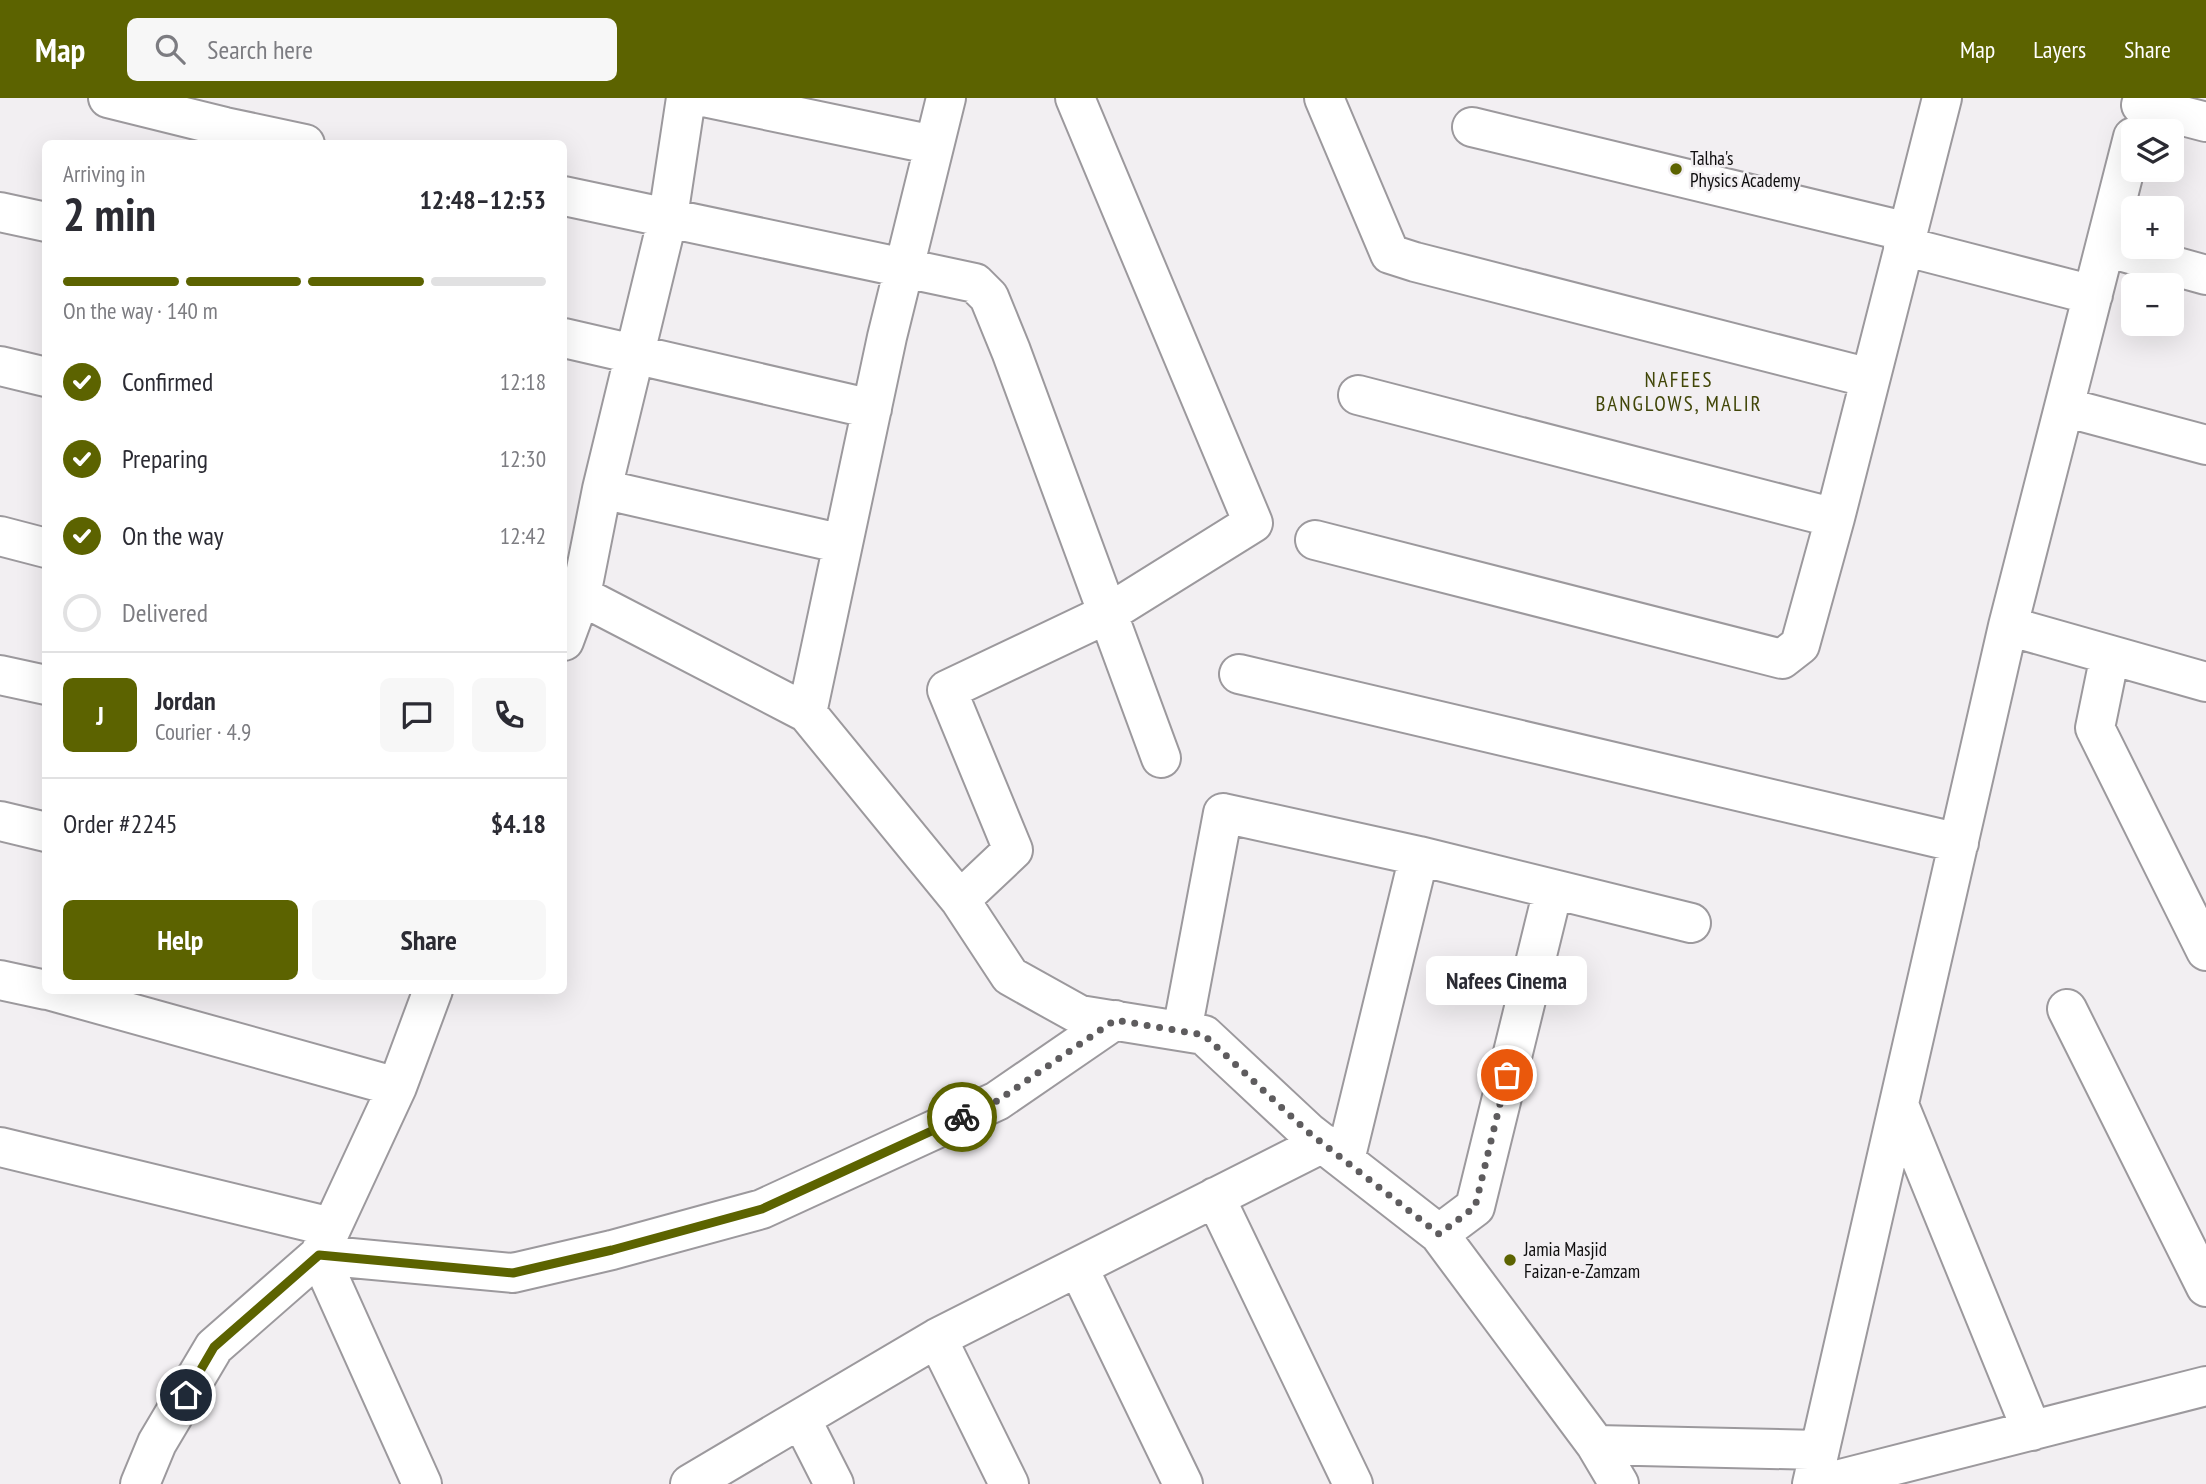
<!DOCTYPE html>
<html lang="en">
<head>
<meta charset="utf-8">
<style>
  :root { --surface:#fff; --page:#f7f7f7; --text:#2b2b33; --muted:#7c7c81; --line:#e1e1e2; --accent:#5c6300 }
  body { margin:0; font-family:"PT Sans Narrow",sans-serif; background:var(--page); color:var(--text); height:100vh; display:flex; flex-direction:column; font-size:26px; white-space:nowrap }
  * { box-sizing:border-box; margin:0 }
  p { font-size:23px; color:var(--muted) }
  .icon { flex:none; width:38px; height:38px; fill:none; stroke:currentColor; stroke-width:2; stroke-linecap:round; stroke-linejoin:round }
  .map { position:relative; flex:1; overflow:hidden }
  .details { position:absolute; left:42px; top:42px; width:525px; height:854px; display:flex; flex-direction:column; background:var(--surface); border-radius:10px; box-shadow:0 7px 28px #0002 }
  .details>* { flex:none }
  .fabs { position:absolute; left:2121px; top:21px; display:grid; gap:14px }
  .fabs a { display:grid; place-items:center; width:63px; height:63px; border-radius:10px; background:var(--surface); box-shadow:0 7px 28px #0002; font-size:35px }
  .pin { position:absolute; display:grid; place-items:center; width:60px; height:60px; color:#fff; margin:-30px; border:4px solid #fff; border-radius:50%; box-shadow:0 2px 7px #0007 }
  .courier { position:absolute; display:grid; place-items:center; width:70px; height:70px; margin:-35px; border:5px solid #5c6300; border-radius:50%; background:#fff; color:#222; box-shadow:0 2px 9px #0007 }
  .bubble { position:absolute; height:49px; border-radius:10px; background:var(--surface); box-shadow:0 7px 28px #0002; font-size:23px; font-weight:700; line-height:49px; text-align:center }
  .head em { font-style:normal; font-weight:700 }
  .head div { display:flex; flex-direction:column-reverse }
  .head { display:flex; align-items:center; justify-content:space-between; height:119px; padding:0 21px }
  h1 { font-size:46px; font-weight:700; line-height:52px }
  .bar { display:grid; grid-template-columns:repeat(4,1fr); gap:10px 7px; align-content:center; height:84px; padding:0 21px }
  .bar i { height:9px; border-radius:5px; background:var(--line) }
  .bar .active { background:var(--accent) }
  .bar p { grid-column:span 4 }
  .line { display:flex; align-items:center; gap:18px; padding:0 21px; border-top:2px solid var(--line) }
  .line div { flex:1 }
  .round { display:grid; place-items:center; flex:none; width:74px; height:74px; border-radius:10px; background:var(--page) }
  ol { padding:0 21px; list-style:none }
  li { display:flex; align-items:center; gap:21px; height:77px }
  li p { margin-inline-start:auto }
  li .icon { padding:7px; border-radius:50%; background:var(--accent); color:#fff; stroke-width:4 }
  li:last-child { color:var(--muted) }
  li i { width:38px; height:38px; border:4px solid var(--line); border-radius:50% }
  .action { display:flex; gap:14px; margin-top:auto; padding:14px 21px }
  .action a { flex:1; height:80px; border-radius:10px; background:var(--accent); color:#fff; font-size:28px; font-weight:700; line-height:80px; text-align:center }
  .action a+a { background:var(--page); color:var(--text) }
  header { display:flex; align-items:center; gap:42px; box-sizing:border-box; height:98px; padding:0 35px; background:var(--accent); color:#fff }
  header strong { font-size:33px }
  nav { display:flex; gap:38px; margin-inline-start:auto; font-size:24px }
  .search { width:490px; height:63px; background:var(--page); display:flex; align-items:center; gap:18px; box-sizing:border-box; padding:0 24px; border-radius:10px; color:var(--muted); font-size:26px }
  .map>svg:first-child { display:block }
</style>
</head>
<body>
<header>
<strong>Map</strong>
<div class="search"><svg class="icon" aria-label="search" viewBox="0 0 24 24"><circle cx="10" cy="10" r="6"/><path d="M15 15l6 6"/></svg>Search here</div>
<nav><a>Map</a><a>Layers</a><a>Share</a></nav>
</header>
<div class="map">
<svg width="2206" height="1386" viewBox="0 0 2206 1386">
  <rect width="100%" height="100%" fill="#f2eff2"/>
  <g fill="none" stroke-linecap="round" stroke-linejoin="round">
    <defs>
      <path id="street" d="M 108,0 L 225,29 L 305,46
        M 708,0 L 934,47
        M 1324,0 L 1390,156 L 1415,164 L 1870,280
        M 2141,7 L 2206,24
        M 1472,29 L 1908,134
        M 564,98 L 975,185 L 989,199 L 1011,253 L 1161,660
        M 0,114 L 46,124
        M 1903,148 L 2093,197
        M 2105,149 L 2206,177
        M 564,240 L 872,311
        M 0,268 L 46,279
        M 1358,297 L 1835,420
        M 2064,309 L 2206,347
        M 602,391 L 843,446
        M 0,438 L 46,450
        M 1315,442 L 1782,561 L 1800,547 L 1835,420 L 1942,0
        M 564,489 L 807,615 L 960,802 L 1010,878 L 1080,917 L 1204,937 L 1308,1034 L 1439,1136 L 1596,1347 L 1619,1386
        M 2008,528 L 2206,584
        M 564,543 L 581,497 L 602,391 L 668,119 L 686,0
        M 2110,557 L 2095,630 L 2206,853
        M 1239,576 L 1959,745
        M 0,577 L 46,587
        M 807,615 L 887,239 L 946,0
        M 0,723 L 46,734
        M 960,802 L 1013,752 L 947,592 L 1107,516 L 1253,425 L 1075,0
        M 0,882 L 46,892
        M 48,892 L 397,989
        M 2067,911 L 2206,1189
        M 1182,933 L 1223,715 L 1419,758 L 1691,825
        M 1899,1007 L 2032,1333
        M 0,1049 L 331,1129
        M 1345,1062 L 1419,758
        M 1215,1099 L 1353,1386
        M 1439,1136 L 1475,1109 L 1553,792
        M 1078,1169 L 1183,1386
        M 937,1240 L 1009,1386
        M 801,1321 L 834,1386
        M 1596,1347 L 1819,1352
        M 140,1386 L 157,1345 L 214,1249 L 319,1157 L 397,989 L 433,892
        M 422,1386 L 319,1157 L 513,1175 L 612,1152 L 762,1111 L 997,1003 L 1115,922
        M 690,1386 L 937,1240 L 1323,1045
        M 1812,1386 L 2008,528 L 2133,39
        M 1821,1386 L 2206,1288"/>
    </defs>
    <use href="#street" stroke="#9c999d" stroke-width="42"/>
    <use href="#street" stroke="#fff" stroke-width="38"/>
  </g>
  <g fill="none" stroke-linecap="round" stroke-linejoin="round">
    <path stroke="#5e5c5e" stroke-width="7" stroke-dasharray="0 12.6" d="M 962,1019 L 997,1003 L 1115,922 L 1204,937 L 1308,1034 L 1439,1136 L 1475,1109 L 1507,977"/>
    <path stroke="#5c6300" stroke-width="9" d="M 186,1297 L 214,1249 L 319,1157 L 513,1175 L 612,1152 L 762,1111 L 962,1019"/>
  </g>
  <g fill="#5c6300" stroke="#f2eff2" stroke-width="2.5">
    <circle cx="1676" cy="71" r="7"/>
    <circle cx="1510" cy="1162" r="7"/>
  </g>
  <g text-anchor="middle" stroke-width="5" stroke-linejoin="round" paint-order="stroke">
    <g font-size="19" fill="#0e0d0e" stroke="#f2eff2" text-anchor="start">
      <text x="1690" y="67">Talha's<tspan x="1690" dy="22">Physics Academy</tspan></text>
      <text x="1524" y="1158">Jamia Masjid<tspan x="1524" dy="22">Faizan-e-Zamzam</tspan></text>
    </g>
    <g font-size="21" letter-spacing="2" fill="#414608" stroke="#f2eff2">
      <text x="1679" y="289">NAFEES<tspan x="1679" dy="24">BANGLOWS, MALIR</tspan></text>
    </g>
  </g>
</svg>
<div class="fabs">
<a><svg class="icon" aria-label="layers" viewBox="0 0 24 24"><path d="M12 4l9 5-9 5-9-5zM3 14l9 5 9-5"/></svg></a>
<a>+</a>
<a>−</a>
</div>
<div class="pin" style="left:1507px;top:977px;background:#ea580c"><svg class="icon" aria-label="bag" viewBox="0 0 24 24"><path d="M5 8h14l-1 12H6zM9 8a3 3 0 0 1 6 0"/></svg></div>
<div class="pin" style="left:186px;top:1297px;background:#1f2937"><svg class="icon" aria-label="home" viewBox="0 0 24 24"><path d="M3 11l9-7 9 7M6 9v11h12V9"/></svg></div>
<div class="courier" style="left:962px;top:1019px"><svg class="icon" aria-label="bike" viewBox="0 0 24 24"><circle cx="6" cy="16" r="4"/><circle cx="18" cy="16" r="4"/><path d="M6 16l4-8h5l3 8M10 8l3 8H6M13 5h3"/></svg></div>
<div class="bubble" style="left:1426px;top:858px;width:161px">Nafees Cinema</div>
<section class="details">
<div class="head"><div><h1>2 min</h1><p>Arriving in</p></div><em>12:48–12:53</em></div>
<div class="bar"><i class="active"></i><i class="active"></i><i class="active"></i><i></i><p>On the way · 140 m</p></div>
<ol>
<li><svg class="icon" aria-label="check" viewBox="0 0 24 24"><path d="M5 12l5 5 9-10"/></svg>Confirmed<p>12:18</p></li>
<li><svg class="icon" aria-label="check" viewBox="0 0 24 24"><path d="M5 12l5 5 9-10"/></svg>Preparing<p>12:30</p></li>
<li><svg class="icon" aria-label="check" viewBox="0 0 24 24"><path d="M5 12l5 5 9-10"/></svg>On the way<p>12:42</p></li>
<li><i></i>Delivered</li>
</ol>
<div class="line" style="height:126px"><b class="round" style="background:var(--accent);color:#fff">J</b><div><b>Jordan</b><p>Courier · 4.9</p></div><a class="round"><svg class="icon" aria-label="chat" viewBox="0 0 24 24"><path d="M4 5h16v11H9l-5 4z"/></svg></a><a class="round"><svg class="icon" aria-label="phone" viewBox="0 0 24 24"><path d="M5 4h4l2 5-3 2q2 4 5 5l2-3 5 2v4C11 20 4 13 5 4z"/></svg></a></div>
<div class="line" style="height:91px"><div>Order #2245</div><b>$4.18</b></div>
<div class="action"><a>Help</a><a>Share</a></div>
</section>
</div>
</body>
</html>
